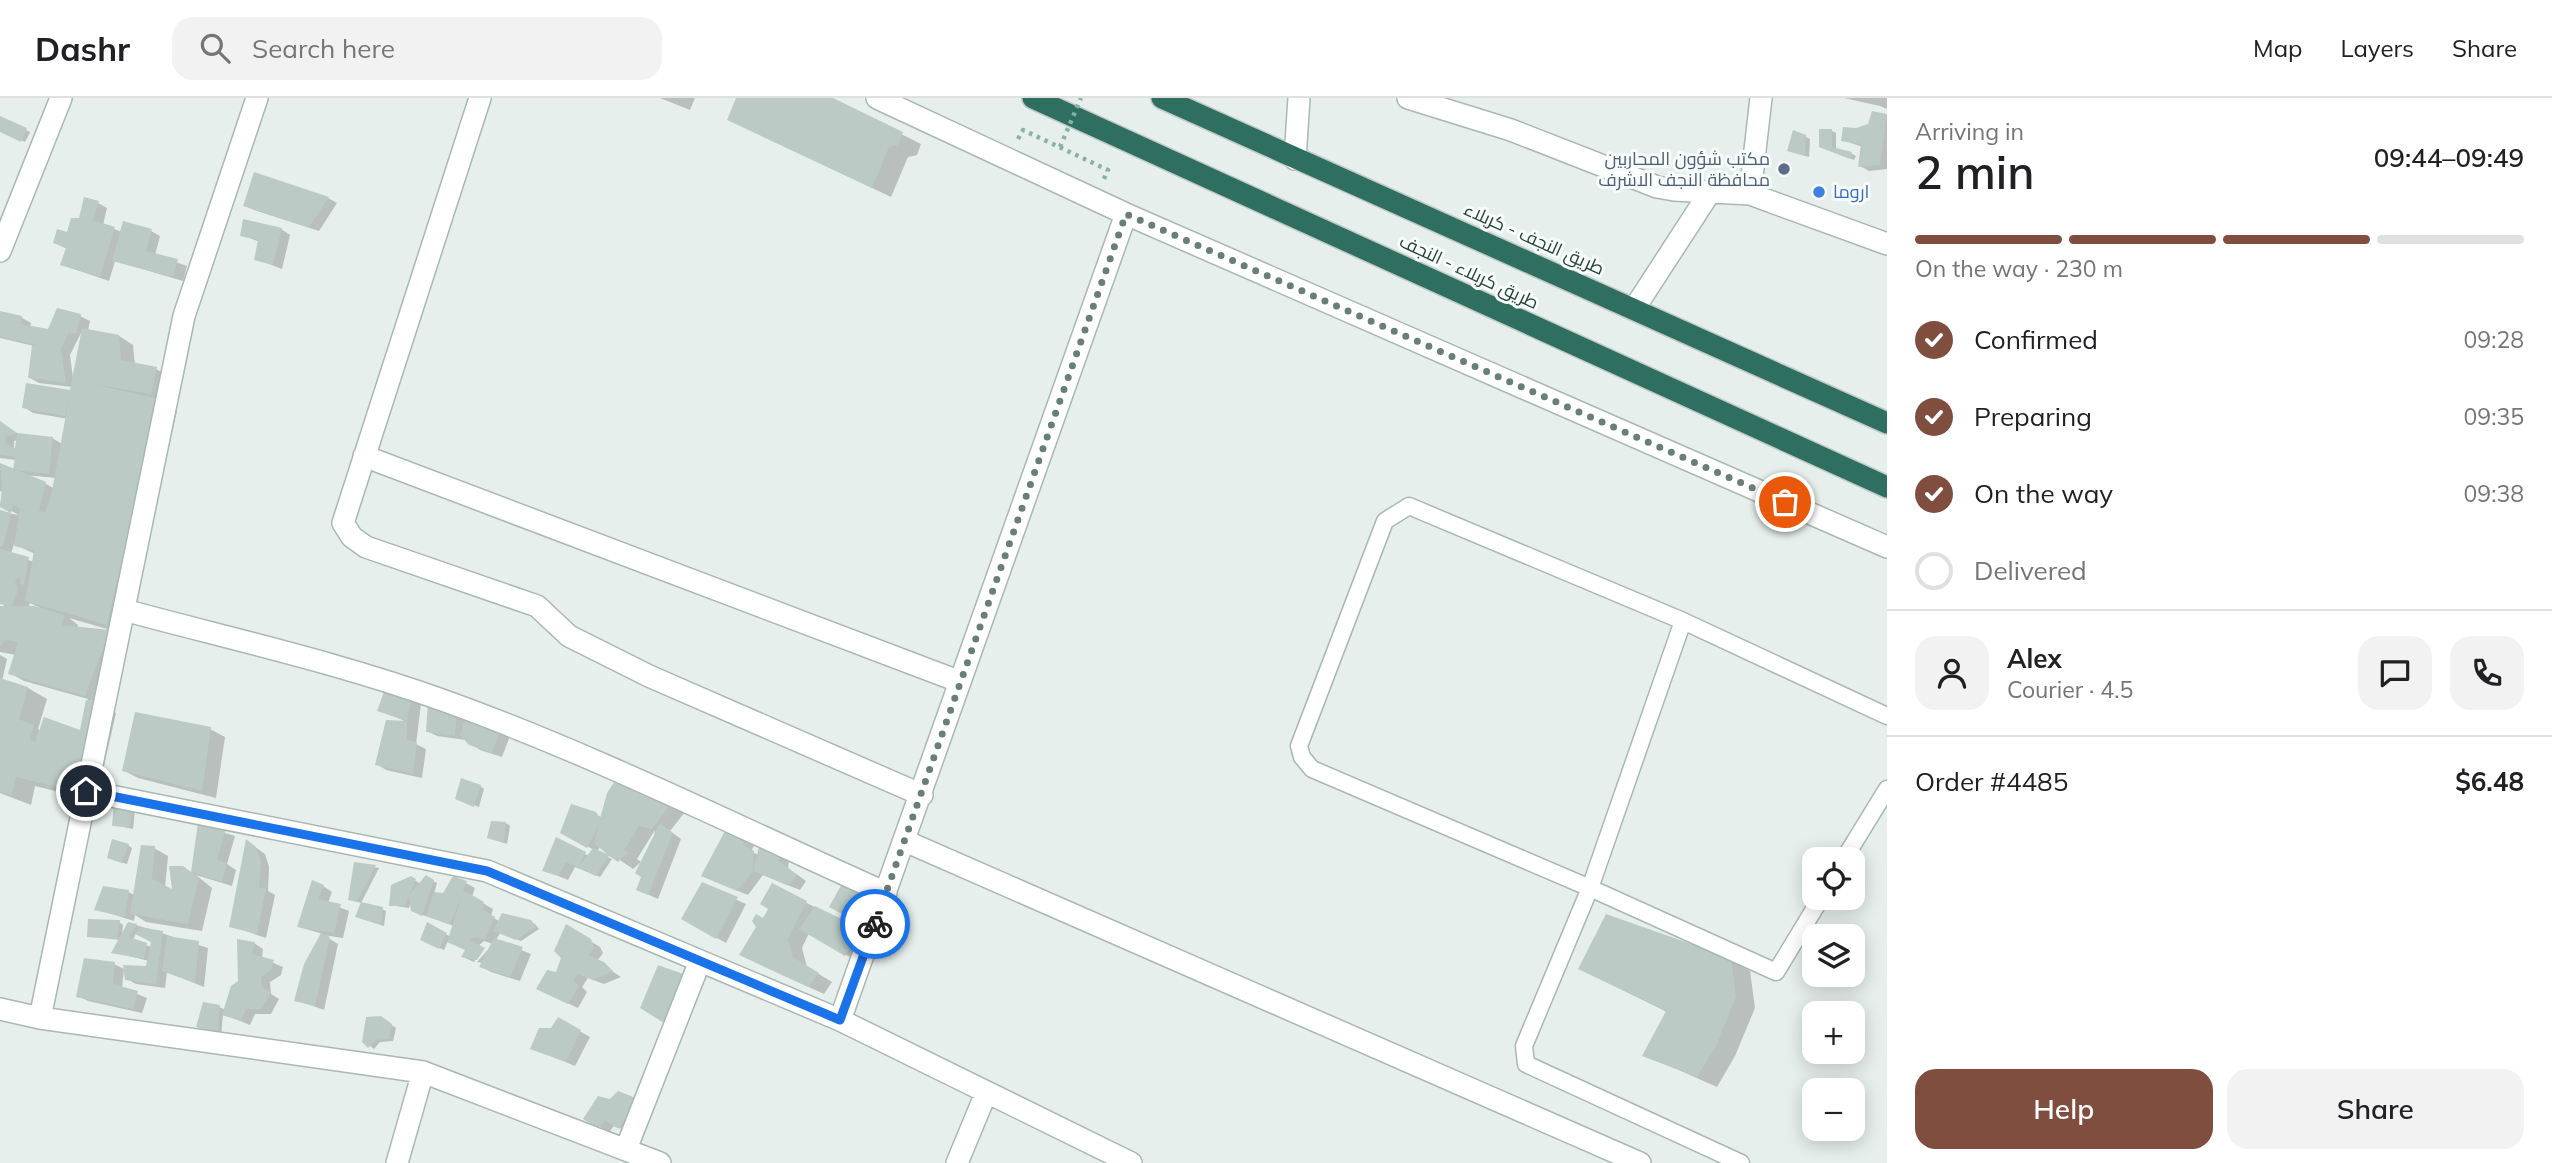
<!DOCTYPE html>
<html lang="en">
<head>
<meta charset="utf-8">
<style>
  :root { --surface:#fff; --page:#f2f2f2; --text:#202124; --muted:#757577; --line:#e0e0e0; --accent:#7f4e3f }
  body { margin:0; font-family:Mulish,Cairo,sans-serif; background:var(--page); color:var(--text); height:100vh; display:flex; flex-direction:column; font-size:26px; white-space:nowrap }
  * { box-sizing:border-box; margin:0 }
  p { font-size:23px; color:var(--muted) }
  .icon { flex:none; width:38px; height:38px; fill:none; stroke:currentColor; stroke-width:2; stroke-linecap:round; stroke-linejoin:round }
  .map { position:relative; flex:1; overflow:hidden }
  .details { display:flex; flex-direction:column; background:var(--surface); width:665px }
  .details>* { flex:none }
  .buttons { position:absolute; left:1802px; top:749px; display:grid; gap:14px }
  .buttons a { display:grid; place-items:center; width:63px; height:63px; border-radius:14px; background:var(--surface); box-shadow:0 4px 18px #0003; font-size:35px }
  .pin { position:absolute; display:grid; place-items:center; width:60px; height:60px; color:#fff; margin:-30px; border:4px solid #fff; border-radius:50%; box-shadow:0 2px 7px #0007 }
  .courier { position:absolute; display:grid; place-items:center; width:70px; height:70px; margin:-35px; border:5px solid #1a73e8; border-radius:50%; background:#fff; color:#222; box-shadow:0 2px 9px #0007 }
  .summary em { font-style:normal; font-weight:600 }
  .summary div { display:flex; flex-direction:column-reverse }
  .summary { display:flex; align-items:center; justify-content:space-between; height:119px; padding:0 28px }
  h1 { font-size:46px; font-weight:600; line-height:52px }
  .bar { display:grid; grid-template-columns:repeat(4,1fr); gap:10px 7px; align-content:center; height:84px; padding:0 28px }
  .bar i { height:9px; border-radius:5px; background:var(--line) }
  .bar .current { background:var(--accent) }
  .bar p { grid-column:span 4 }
  .line { display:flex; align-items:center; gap:18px; padding:0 28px; border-top:2px solid var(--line) }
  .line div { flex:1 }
  .round { display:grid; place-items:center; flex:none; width:74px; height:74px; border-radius:21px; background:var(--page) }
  ol { padding:0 28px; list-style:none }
  li { display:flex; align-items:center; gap:21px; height:77px }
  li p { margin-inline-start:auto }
  li .icon { padding:7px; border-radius:50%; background:var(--accent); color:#fff; stroke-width:4 }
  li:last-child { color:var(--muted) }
  li i { width:38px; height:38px; border:4px solid var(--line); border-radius:50% }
  .button { display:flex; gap:14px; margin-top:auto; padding:14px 28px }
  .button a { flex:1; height:80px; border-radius:21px; background:var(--accent); color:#fff; font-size:28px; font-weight:600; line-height:80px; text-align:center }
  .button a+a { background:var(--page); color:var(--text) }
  header { display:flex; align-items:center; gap:42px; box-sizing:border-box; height:98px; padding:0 35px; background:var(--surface); border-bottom:2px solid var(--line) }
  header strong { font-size:33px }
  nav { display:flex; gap:38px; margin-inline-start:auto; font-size:24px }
  .search { width:490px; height:63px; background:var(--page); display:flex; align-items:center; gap:18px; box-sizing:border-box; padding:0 24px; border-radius:21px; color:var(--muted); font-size:26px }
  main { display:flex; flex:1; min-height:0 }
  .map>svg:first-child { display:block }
</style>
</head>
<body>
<header>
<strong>Dashr</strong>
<div class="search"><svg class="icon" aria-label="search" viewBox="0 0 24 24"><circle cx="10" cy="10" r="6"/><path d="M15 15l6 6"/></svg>Search here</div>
<nav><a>Map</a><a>Layers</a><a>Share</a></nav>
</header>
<main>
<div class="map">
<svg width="1887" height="1065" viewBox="0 0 1887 1065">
  <rect width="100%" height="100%" fill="#e6efeb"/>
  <path fill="#0003" fill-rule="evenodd" d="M 660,0 L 695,0 L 690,12 Z
    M 738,0 L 829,0 L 921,46 L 917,57 L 908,59 L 891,99 L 729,22 Z
    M 1844,0 L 1887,0 L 1887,11 L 1880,8 Z
    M 1874,15 L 1887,17 L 1887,71 L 1869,73 L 1860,68 L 1863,49 L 1842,42 L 1870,27 Z
    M 0,20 L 30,34 L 25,44 L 0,33 Z
    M 1832,33 L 1836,35 L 1836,52 L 1852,56 L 1856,58 L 1854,62 L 1825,51 Z
    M 1806,39 L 1810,41 L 1809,59 L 1789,53 Z
    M 255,76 L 328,100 L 337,105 L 319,133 L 254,112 L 245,107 Z
    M 98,105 L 107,110 L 103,127 L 122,134 L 151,133 L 160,138 L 155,157 L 187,168 L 183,183 L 115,163 L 109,183 L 62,167 L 67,151 L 55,145 L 68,136 Z
    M 281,131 L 290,137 L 282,171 L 256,161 L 260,144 L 242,137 Z
    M 0,215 L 22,220 L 31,225 L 30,229 L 49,233 L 80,218 L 90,223 L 88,232 L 119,238 L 133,247 L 135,267 L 156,271 L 170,279 L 158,302 L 177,313 L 126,537 L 100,606 L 116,615 L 96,703 L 35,688 L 31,707 L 0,695 L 0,557 L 7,561 L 2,583 L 28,590 L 47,601 L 38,631 L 41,634 L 81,634 L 88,601 L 24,583 L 10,575 L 16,557 L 0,554 L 0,509 L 4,510 L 4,505 L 0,505 L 0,414 L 19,417 L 0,407 L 3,394 L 0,393 L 0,366 L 15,371 L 16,362 L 0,360 L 0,325 L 20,337 L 52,340 L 64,347 L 69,321 L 33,315 L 24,309 L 69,293 L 72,289 L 39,285 L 30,280 L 34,248 L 0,240 ZM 82,233 L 73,280 L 70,257 ZM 18,342 L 14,358 L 14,343 ZM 24,377 L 57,380 L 55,391 L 46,386 ZM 14,446 L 35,456 L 34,464 L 11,456 ZM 30,505 L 40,510 L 28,510 ZM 69,520 L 107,531 L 106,533 L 77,531 L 78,527 Z
    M 386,593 L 421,606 L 416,646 L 426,651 L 422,680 L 386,672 L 377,666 L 407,624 L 379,612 Z
    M 430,606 L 510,638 L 502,659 L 480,652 L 466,642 L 437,638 L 427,633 Z
    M 210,631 L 225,639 L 216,700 L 138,680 L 123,672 Z
    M 480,688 L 484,691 L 479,709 L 461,702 Z
    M 671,706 L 685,714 L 670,733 L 681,741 L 658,801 L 647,796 L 655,732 L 637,761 L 641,764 L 633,771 L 600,748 L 597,754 L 612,761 L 600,779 L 575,769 L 568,782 L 544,772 L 557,742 L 589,758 L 594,752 L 562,734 L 595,716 L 603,720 Z
    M 115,707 L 135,712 L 133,731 L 113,727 Z
    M 506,725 L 510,728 L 507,746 L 493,741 Z
    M 199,727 L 235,738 L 227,766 L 236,772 L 232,788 L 196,777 L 212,790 L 202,833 L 146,824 L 135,817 L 134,823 L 96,811 L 128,794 L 135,797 L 154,750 L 168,758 L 165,790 L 174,794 L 192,775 Z
    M 727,734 L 754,748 L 751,753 L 758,757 L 761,747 L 789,762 L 788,770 L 806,783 L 800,792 L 763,777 L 748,797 L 713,783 Z
    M 248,744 L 265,756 L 269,769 L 268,793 L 275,797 L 266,840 L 231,828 Z
    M 128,747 L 132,750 L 127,766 L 113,762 Z
    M 355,766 L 379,770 L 361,805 L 350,801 Z
    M 411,780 L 421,786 L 426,780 L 437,785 L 434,796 L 444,797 L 466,785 L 475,790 L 472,799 L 493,811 L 491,818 L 500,824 L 530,823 L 535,826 L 539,831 L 521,843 L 500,835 L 496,842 L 531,856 L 520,883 L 491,874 L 482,869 L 483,865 L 477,864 L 493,846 L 484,843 L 478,848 L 482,850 L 474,864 L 463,859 L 467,852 L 448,843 L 444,852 L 422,841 L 428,827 L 451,839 L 454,828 L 417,815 L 411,803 L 409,810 L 390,807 Z
    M 703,787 L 746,806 L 726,845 L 683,821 Z
    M 772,787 L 861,833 L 855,862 L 809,835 L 802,850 L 807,869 L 832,884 L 824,896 L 755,864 L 764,822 L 771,811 Z
    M 323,788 L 332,794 L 328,805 L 349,813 L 343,840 L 323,837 L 338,846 L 324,912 L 296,902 L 323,836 L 299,829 Z
    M 382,811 L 386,813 L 384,828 L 357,819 Z
    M 119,824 L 123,827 L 122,837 L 136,827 L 208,850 L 204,889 L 167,874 L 165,890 L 136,886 L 127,881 L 147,870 L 149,863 L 113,854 L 120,842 L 88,838 ZM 136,835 L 152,844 L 151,849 L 133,842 Z
    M 567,829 L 600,849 L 603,855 L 597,863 L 621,879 L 604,886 L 588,880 L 582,889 L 587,894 L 578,910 L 548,896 L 563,859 Z
    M 254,845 L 263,851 L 262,860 L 283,869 L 281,877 L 270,884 L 271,896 L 279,901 L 271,916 L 255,916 L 250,927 L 223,916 L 221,938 L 202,931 L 219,909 L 226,912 Z
    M 1730,862 L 1750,873 L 1755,910 L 1735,958 L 1717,989 L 1645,957 L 1667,914 L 1580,871 Z
    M 114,866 L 124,871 L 122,890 L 147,900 L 142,915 L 88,903 L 78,898 Z
    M 381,920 L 396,930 L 393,943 L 380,944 L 374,951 L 364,943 Z
    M 558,921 L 590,939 L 575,968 L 532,950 L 552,932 Z
    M 635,1001 L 629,1035 L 615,1027 L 609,1034 L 586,1020 L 611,1003 Z"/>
  <path fill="#bbcac4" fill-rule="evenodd" d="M 736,0 L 833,0 L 903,34 L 898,47 L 889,49 L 872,90 L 727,22 Z
    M 1872,13 L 1887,16 L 1880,67 L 1858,69 L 1861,46 L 1841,43 L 1843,29 L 1856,30 L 1868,26 Z
    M 0,18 L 27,30 L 21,44 L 0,34 Z
    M 1819,31 L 1832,31 L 1832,49 L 1852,54 L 1850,61 L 1819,49 Z
    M 1793,32 L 1806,37 L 1805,58 L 1787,53 Z
    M 254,74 L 329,99 L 309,129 L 243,108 Z
    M 84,99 L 99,103 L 93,122 L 115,129 L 100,179 L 60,167 L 66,150 L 53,145 L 57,131 L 67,134 L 71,120 L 79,120 Z
    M 243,121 L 282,130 L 273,167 L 254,162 L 258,142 L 240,138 Z
    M 123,123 L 152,131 L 146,153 L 178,161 L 173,179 L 112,163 Z
    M 57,210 L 81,216 L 76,236 L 69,234 L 61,251 L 66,285 L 28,280 L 32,247 L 41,248 L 0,239 L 0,213 L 22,218 L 21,226 L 48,231 Z
    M 82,230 L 119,237 L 121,262 L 157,269 L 151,296 L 93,286 L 159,301 L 107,527 L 25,503 L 34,453 L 14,448 L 20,411 L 13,407 L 11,415 L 0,409 L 2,390 L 0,365 L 46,384 L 39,413 L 45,414 L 51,398 L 70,295 L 65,318 L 22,310 L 26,285 L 70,292 Z
    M 0,323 L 17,335 L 53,339 L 49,376 L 13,372 L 15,359 L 0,357 ZM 17,335 L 15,350 L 5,345 L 5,339 Z
    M 0,412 L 11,415 L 3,448 L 0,448 Z
    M 0,451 L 29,459 L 24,487 L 21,486 L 19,478 L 15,483 L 18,492 L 12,508 L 34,508 L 64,517 L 62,527 L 110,532 L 85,598 L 8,576 L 18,544 L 6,542 L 0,548 L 0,508 L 9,508 L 0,506 Z
    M 0,580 L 28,589 L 19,621 L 34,627 L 30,641 L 35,644 L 44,619 L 80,632 L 86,602 L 98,602 L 77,694 L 16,679 L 12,697 L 0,694 Z
    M 385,591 L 412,598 L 407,623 L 377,613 Z
    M 428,604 L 457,615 L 455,638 L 426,634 Z
    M 135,614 L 211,629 L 202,693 L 122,673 Z
    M 465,619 L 501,631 L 492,655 L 469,647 L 460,637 Z
    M 386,622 L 407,623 L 407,642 L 417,644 L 413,676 L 375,667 Z
    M 461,680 L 481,687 L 474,709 L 455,701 Z
    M 615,683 L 672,704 L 652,731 L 639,728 L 624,752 L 628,754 L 618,764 L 609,758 L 596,778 L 566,764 L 558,778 L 542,773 L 556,739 L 586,754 L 579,768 L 593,750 L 607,756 L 594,745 L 599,726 L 587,750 L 560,735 L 571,706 L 596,714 L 600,721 L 607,695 Z
    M 114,705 L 132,708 L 130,729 L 112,728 Z
    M 491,723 L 506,724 L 504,745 L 487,740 Z
    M 198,725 L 226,731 L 217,762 L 227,765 L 222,784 L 191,774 Z
    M 660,725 L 673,735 L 648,797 L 636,792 L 641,779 L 635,775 Z
    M 726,731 L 745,741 L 743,746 L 754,753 L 753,773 L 737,793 L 701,778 Z
    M 112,741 L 129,746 L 122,765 L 107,760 Z
    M 246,741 L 256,749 L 261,763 L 259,790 L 266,790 L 257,836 L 229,829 Z
    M 760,745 L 780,755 L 779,763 L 797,777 L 789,788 L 753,773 Z
    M 141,747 L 155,748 L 152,781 L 172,791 L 169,768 L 183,768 L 199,780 L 188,826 L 130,816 Z
    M 354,764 L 376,767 L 357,804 L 348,802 Z
    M 426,777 L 434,782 L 422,818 L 411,813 L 409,797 Z
    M 411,778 L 416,781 L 405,808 L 389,808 L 391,787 Z
    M 453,778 L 467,783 L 463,792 L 484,804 L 482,811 L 495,819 L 485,842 L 474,839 L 470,842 L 485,850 L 477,862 L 461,859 L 465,852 L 447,844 L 462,797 L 450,826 L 426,818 L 434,794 L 443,795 Z
    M 312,782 L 324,787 L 318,801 L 341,806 L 334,835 L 297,829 Z
    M 702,784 L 738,799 L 716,841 L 681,821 Z
    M 843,784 L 874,796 L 861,826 L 829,809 Z
    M 772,785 L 807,803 L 788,841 L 793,859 L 819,875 L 808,889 L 739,857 L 756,829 L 752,823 L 756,816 L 763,820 L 768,811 L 760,806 Z
    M 103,788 L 129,792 L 125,819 L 94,812 Z
    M 361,804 L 383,809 L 381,827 L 355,819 Z
    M 815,808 L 862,831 L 845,858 L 799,831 Z
    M 502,815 L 531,822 L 536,829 L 516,842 L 493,833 Z
    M 1606,816 L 1731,860 L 1736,899 L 1716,948 L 1697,979 L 1642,958 L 1666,913 L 1578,871 Z
    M 88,821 L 120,822 L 117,841 L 87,839 Z
    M 128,824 L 137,826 L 129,839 L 147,845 L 144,861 L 111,855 Z
    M 427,824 L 447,835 L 439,851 L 420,842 Z
    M 566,826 L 591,841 L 594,850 L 588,857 L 604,864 L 613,873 L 593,882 L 578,876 L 573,882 L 579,888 L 568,906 L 536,891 L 547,872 L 556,874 L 561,860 L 554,853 Z
    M 140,829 L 163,833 L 156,886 L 125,882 L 123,867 L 146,868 L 151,844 L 135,836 Z
    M 321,835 L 330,839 L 315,908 L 294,903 L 304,866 Z
    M 167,838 L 199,843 L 195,885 L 162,873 Z
    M 494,840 L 523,849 L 510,879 L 479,869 Z
    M 237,841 L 255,844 L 252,856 L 274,862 L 271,872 L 261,879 L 262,889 L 271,895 L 261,911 L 246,911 L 241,923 L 222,917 L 231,888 L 238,883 Z
    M 84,860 L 115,864 L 113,886 L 138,893 L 133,911 L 76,899 Z
    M 658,867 L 694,880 L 669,928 L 640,910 Z
    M 203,904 L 220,907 L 218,937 L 196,929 Z
    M 381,918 L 392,926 L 389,941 L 376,942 L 368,950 L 362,944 L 366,919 Z
    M 558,919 L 581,932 L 566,964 L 530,951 L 539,930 L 551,930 Z
    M 618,993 L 636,1000 L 619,1031 L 605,1023 L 598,1030 L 583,1021 L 598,998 L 610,1001 Z"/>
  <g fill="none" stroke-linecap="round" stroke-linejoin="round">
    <defs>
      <path id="lane" d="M 1683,523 L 1590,790 L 1524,948 L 1526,966 L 1741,1065
        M 1844,761 L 1887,691
        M 1821,800 L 1776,874 L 1590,790 L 1312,671 L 1302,659 L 1299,648 L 1385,423 L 1409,408 L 1683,523 L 1887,618"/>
      <path id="street" d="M 480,0 L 343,425 L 352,439 L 366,449 L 537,508 L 569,538 L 649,578 L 922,697
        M 877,0 L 1126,116 L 1887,449
        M 1408,0 L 1511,32 L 1657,89 L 1674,92 L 1750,96 L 1887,146
        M 1295,61 L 1299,0
        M 1750,96 L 1761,0
        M 0,153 L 61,0
        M 1634,211 L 1710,94
        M 364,358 L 958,583
        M 124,512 C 231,541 340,565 445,603 C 595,657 740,730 886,795
        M 86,693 L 487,773 L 840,922 L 1131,1065
        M 905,743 L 1640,1065
        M 0,911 L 40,920 L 423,974 L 660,1065
        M 40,920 L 184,218 L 257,0
        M 840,922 L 1126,116
        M 626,1051 L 700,863
        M 397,1065 L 423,974
        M 957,1065 L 986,995"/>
      <path id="highway" d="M 1033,0 L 1887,389
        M 1162,0 L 1887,325"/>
    </defs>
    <use href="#lane" stroke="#a8b8b2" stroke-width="19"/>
    <use href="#street" stroke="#a8b8b2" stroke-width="24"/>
    <use href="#highway" stroke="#c2cac8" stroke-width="24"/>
    <path stroke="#86b3a5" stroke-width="4.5" stroke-dasharray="3.5 5" stroke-linecap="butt" d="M 1018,41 L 1023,32 L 1108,72 L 1103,83"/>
    <use href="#lane" stroke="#fff" stroke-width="16"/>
    <use href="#street" stroke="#fff" stroke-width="21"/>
    <use href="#highway" stroke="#2f6f62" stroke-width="21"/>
    <path stroke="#86b3a5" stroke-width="4.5" stroke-dasharray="3.5 5" stroke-linecap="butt" d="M 1060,49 L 1081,0"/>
  </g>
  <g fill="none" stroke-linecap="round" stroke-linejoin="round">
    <path stroke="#687f78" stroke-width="7" stroke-dasharray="0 12.6" d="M 875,826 L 1126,116 L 1785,404"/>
    <path stroke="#1a73e8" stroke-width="9" d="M 86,693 L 487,773 L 840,922 L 875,826"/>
  </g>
  <circle fill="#5c6f8a" stroke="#f7fbf9" stroke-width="2.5" cx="1784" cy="71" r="7"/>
  <circle fill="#3f7fe0" stroke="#f7fbf9" stroke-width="2.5" cx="1819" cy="94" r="7"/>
  <g text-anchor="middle" stroke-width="6" stroke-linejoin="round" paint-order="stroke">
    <g font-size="18" fill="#4e5e75" stroke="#f7fbf9" text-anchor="end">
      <text x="1770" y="67">مكتب شؤون المحاربين<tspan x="1770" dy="21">محافظة النجف الاشرف</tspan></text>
    </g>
    <g font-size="18" fill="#366cbe" stroke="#f7fbf9" text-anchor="start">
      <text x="1833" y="100">اروما</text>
    </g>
    <g font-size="18" fill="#24423a" stroke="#f7fbf9">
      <text transform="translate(1534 141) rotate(24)" y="6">طريق النجف - کربلاء</text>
      <text transform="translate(1469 174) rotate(25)" y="6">طريق کربلاء - النجف</text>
    </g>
  </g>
</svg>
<div class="buttons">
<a><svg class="icon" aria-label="locate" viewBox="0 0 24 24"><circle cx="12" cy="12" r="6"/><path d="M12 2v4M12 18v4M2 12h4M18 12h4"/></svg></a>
<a><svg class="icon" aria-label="layers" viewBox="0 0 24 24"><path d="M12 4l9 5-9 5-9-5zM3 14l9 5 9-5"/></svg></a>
<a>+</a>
<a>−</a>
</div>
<div class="pin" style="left:1785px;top:404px;background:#ea580c"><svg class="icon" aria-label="bag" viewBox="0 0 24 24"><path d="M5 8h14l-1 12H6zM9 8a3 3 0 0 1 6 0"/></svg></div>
<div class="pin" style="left:86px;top:693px;background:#1f2937"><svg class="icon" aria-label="home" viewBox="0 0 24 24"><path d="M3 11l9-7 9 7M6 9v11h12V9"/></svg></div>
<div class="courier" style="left:875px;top:826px"><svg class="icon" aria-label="bike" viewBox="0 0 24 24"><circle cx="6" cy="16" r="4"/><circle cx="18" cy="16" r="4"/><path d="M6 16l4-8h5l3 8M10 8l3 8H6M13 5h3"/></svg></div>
</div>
<section class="details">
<div class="summary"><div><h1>2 min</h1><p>Arriving in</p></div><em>09:44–09:49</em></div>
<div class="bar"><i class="current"></i><i class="current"></i><i class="current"></i><i></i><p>On the way · 230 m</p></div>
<ol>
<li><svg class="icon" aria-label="check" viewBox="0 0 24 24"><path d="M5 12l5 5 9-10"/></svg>Confirmed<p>09:28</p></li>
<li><svg class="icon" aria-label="check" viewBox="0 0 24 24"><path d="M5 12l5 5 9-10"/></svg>Preparing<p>09:35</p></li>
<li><svg class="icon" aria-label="check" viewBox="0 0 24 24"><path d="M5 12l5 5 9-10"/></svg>On the way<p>09:38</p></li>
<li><i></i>Delivered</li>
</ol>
<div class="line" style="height:126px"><a class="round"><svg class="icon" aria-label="person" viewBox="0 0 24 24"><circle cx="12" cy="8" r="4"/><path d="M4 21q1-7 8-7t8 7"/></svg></a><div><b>Alex</b><p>Courier · 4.5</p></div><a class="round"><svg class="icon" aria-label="chat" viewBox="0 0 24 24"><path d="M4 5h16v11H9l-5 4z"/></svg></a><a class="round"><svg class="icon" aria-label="phone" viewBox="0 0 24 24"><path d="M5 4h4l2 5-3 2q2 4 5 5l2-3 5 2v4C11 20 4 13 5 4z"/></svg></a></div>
<div class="line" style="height:91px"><div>Order #4485</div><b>$6.48</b></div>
<div class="button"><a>Help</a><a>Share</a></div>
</section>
</main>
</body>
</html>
